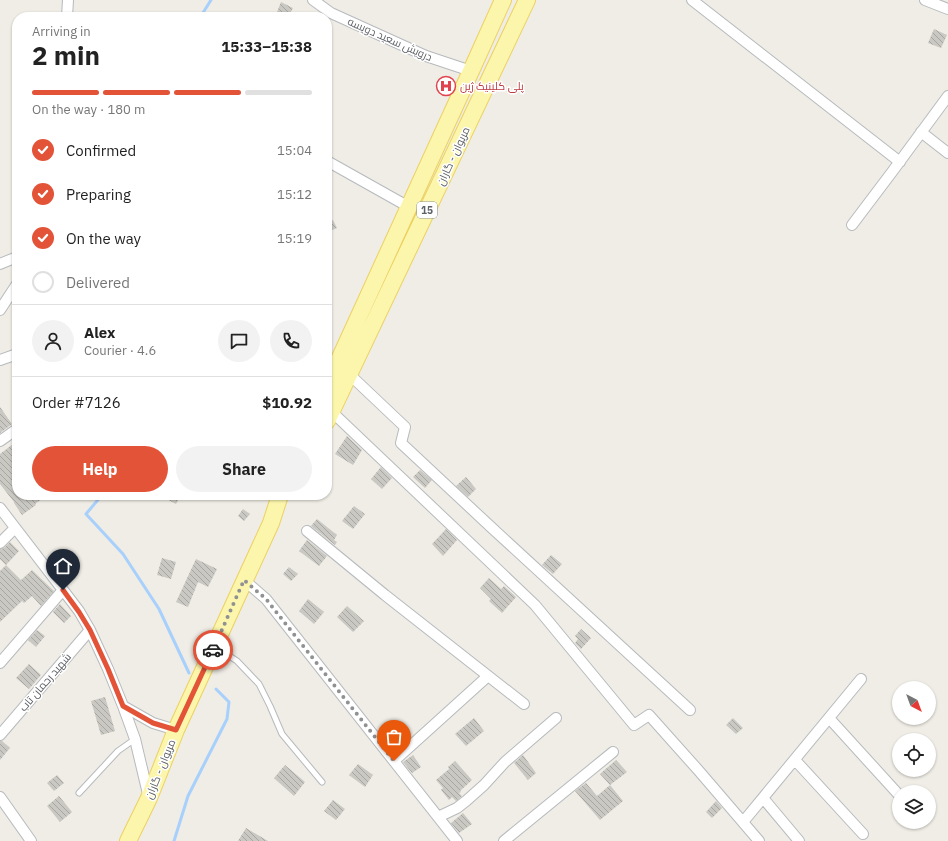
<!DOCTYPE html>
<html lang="en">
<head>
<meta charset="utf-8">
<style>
  :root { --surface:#fff; --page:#f2f2f2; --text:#222; --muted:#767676; --line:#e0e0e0; --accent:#e35337 }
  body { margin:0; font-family:"IBM Plex Sans",Cairo,sans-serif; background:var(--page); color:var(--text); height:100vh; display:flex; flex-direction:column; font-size:15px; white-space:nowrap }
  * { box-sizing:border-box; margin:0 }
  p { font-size:13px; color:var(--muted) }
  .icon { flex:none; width:22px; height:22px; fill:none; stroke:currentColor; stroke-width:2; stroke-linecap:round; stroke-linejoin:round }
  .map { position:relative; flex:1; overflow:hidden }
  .sheet { position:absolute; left:12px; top:12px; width:320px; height:488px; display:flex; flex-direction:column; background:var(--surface); border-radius:16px; box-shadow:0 1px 3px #0004 }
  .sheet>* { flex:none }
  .needle { width:26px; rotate:139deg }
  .tools { position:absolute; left:892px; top:681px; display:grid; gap:8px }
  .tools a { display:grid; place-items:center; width:44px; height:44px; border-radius:50%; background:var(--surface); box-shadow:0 1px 3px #0004; font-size:20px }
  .pin { position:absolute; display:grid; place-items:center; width:34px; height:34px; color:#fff; margin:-41px -17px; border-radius:50% 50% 50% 0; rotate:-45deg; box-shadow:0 0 4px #0007 }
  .pin .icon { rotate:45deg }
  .courier { position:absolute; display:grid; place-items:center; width:40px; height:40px; margin:-20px; border:3px solid #e35337; border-radius:50%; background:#fff; color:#222; box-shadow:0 1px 5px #0007 }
  .headline em { font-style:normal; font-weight:800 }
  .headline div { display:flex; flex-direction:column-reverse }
  .headline { display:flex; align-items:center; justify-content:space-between; height:68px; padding:0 20px }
  h1 { font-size:26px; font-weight:800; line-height:30px }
  .bar { display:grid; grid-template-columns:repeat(4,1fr); gap:6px 4px; align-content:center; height:48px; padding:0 20px }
  .bar i { height:5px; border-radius:3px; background:var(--line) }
  .bar .active { background:var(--accent) }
  .bar p { grid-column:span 4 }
  .line { display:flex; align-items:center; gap:10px; padding:0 20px; border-top:1px solid var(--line) }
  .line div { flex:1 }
  .round { display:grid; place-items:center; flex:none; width:42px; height:42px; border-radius:21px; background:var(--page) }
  ol { padding:0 20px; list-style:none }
  li { display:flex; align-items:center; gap:12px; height:44px }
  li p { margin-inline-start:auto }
  li .icon { padding:4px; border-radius:50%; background:var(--accent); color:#fff; stroke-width:4 }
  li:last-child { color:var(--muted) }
  li i { width:22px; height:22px; border:2px solid var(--line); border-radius:50% }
  .cta { display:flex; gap:8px; margin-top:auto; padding:8px 20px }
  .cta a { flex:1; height:46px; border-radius:24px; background:var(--accent); color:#fff; font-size:16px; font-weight:800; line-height:46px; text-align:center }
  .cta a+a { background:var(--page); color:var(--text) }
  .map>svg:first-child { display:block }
</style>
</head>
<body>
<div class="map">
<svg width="948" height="841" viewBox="0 0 948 841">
  <defs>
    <pattern id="building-back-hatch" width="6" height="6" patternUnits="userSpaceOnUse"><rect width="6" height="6" fill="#cac8c2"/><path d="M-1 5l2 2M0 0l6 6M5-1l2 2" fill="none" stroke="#a7a6a1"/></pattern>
  </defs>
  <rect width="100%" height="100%" fill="#efede5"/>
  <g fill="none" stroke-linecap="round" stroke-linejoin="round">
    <path stroke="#a8d0fc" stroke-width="3" d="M 201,17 L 201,16 L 211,0
      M 102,495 L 86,514 L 123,554 L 159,609 L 189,673
      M 174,841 L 188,796 L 227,719 L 229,702 L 216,689"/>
  </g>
  <path fill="url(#building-back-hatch)" d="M 281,2 L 293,8 L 288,17 L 275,17 Z
    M 934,29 L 947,35 L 941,48 L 928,43 Z
    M 333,220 L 337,228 L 330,231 L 327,225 L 327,222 Z
    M 0,407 L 12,424 L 0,433 Z
    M 347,436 L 362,450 L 353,465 L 335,454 Z
    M 13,444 L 17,448 L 17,495 L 47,495 L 35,504 L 36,505 L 22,515 L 14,503 L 14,502 L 0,484 L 0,454 Z
    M 381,467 L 392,478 L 382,489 L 371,479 Z
    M 420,470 L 432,480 L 425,488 L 413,477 Z
    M 466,477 L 476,489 L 468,497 L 456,486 Z
    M 159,495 L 181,495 L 176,504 Z
    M 354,506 L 365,514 L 353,529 L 342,521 Z
    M 243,509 L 250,514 L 244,521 L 238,516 Z
    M 317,519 L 337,535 L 334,540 L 337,542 L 335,545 L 311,526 Z
    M 446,529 L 457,540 L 443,556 L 432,544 Z
    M 307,540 L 327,556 L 319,566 L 299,551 Z
    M 10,542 L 19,551 L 6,565 L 0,559 L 0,549 L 4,548 Z
    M 551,555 L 562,564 L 553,574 L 542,565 Z
    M 162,558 L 176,562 L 171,579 L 157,575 Z
    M 196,559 L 217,569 L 208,587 L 198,582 L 188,607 L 176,602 Z
    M 6,565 L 21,580 L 32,570 L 54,591 L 41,606 L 32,596 L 24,603 L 22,601 L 0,622 L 0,571 Z
    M 289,567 L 298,574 L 291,581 L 283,574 Z
    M 489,578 L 501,589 L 504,586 L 516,597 L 502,613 L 489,601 L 491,599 L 480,588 Z
    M 308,599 L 324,612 L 314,624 L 299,611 Z
    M 60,604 L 71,616 L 64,623 L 53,612 Z
    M 347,606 L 364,621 L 353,632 L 337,617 Z
    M 581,629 L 591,638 L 581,649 L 575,643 L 578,639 L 575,636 Z
    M 37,630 L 45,636 L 36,647 L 28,640 Z
    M 29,664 L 41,675 L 29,689 L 16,678 Z
    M 105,697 L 115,731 L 101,735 L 91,701 Z
    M 474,718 L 484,731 L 466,746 L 455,734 Z
    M 733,718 L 743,728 L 736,734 L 726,725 Z
    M 0,741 L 2,741 L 10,748 L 0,760 Z
    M 413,755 L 421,767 L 412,773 L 403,762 Z
    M 523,755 L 536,773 L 528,780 L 514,763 Z
    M 616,760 L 627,772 L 610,785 L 600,774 Z
    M 455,761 L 472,780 L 460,791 L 461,792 L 459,793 L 462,796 L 456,801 L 452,797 L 449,800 L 441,790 L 443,788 L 436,780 L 449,769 L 448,767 Z
    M 358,764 L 373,775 L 365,787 L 349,775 Z
    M 285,765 L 305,782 L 294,796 L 274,778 Z
    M 57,775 L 64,783 L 54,791 L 47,783 Z
    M 586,783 L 597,796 L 610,785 L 623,801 L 600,820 L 575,791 Z
    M 59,796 L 72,812 L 60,822 L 47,806 Z
    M 333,800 L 345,809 L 336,820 L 324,811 Z
    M 716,801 L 722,808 L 712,818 L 706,812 Z
    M 463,813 L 472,824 L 459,833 L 451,823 Z
    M 246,828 L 268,841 L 238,841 Z"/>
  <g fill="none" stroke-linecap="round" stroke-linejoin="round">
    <defs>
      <path id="lane" d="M 217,648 L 237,661 L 259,684 L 270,706 L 282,734 L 322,782
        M 79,793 L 118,751 L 135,739"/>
      <path id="street" d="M 313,0 L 331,13 L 426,56 L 471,71
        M 692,0 L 900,162
        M 925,0 L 948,9
        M 67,17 L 68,0
        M 921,132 L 948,153
        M 327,161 L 409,207
        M 852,225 L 892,172 L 948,96
        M 0,264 L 17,257
        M 0,310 L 17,284
        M 0,360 L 17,354
        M 349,374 L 405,427 L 401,443 L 492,528 L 690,710
        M 331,411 L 535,605 L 634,725 L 649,715 L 699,771 L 759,841
        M 0,441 L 17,429
        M 0,508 L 63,590 L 79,611 L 90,630 L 108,669 L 123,706 L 135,739 L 149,798
        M 307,531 L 385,595 L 524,704
        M 0,543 L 15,528
        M 244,580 L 266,599 L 457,841
        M 0,663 L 63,590
        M 123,706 L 153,723 L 176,730
        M 829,718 L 899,795
        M 0,735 L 90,630
        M 795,760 L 863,834
        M 394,761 L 488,676
        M 0,797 L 31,841
        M 763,798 L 799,841
        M 438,817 L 457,808 L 466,801 L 484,785 L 505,762 L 556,718
        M 743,822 L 861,679
        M 504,841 L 613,752"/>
      <path id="primary" d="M 327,386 L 471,71 L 503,0
        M 327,421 L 527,0
        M 128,841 L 149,798 L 176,730 L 271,523 L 280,495"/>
    </defs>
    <use href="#lane" stroke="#b7babe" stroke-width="7"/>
    <use href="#street" stroke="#b7babe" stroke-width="12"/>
    <use href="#primary" stroke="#ecd161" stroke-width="18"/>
    <use href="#lane" stroke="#fff" stroke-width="5"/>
    <use href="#street" stroke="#fff" stroke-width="10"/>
    <use href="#primary" stroke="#fcf6ad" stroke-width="16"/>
  </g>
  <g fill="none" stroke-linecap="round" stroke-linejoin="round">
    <path stroke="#909192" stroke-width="4" stroke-dasharray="0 7.2" d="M 213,650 L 244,580 L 266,599 L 394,761"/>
    <path stroke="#e35337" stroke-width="5" d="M 63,590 L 79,612 L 90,630 L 108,669 L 123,706 L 153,723 L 176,730 L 213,650"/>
  </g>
  <defs>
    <symbol id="hospital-ring" viewBox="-11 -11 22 22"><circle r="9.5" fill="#fff" stroke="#e0444e" stroke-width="1.5"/><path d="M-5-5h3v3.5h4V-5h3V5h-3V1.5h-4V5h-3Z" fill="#e0444e"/></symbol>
  </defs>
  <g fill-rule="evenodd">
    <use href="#hospital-ring" x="435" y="75" width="22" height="22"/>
  </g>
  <g text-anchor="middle" stroke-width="3" stroke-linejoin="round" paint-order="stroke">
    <rect fill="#fff" stroke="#8e9093" stroke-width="1" x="417" y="202" width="20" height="16" rx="3"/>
    <g font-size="10" font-weight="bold" fill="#5d6065">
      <text x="427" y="214">15</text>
    </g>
    <g font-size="11" fill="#5d6065" stroke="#fff">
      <text transform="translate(390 39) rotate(24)" y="4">درویش سعید دویسه</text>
      <text transform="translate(453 156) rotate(-65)" y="4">مریوان - گاران</text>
      <text transform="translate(45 682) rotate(-49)" y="4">شهید رحمان تاب</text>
      <text transform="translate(160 769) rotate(-68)" y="4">مریوان - گاران</text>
    </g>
    <g font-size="11" fill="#be3a42" stroke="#fff" text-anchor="start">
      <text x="460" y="90">پلی کلینیک ژین</text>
    </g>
  </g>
</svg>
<div class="tools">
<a><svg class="needle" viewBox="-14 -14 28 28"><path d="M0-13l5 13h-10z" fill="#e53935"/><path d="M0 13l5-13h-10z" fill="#767676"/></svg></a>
<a><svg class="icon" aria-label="locate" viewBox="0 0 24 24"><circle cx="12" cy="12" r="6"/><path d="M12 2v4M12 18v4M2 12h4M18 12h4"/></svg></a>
<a><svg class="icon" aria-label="layers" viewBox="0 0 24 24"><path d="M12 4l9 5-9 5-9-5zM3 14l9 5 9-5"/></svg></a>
</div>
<div class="pin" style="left:394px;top:761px;background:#ea580c"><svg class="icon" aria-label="bag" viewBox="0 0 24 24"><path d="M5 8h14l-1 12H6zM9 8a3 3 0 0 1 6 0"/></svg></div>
<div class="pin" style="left:63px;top:590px;background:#1f2937"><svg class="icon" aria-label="home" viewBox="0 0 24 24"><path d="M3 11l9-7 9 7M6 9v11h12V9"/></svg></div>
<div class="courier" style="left:213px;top:650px"><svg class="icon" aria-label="car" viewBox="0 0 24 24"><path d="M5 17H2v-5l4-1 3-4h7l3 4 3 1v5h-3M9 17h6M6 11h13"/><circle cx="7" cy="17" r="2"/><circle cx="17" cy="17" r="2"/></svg></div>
<section class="sheet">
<div class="headline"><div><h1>2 min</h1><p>Arriving in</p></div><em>15:33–15:38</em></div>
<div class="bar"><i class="active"></i><i class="active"></i><i class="active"></i><i></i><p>On the way · 180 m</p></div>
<ol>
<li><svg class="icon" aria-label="check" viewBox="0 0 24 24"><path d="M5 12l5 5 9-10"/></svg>Confirmed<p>15:04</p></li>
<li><svg class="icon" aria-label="check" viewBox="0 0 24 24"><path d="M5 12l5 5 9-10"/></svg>Preparing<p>15:12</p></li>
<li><svg class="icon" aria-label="check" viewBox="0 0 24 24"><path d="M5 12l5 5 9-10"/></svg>On the way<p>15:19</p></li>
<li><i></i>Delivered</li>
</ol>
<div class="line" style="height:72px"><a class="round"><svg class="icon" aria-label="person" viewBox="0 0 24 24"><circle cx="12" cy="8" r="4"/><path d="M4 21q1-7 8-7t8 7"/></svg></a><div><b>Alex</b><p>Courier · 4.6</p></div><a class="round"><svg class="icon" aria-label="chat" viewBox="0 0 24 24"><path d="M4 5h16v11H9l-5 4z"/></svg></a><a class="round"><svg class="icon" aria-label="phone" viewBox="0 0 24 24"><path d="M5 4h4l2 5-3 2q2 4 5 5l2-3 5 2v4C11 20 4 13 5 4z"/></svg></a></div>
<div class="line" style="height:52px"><div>Order #7126</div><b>$10.92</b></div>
<div class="cta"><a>Help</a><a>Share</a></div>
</section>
</div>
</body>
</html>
